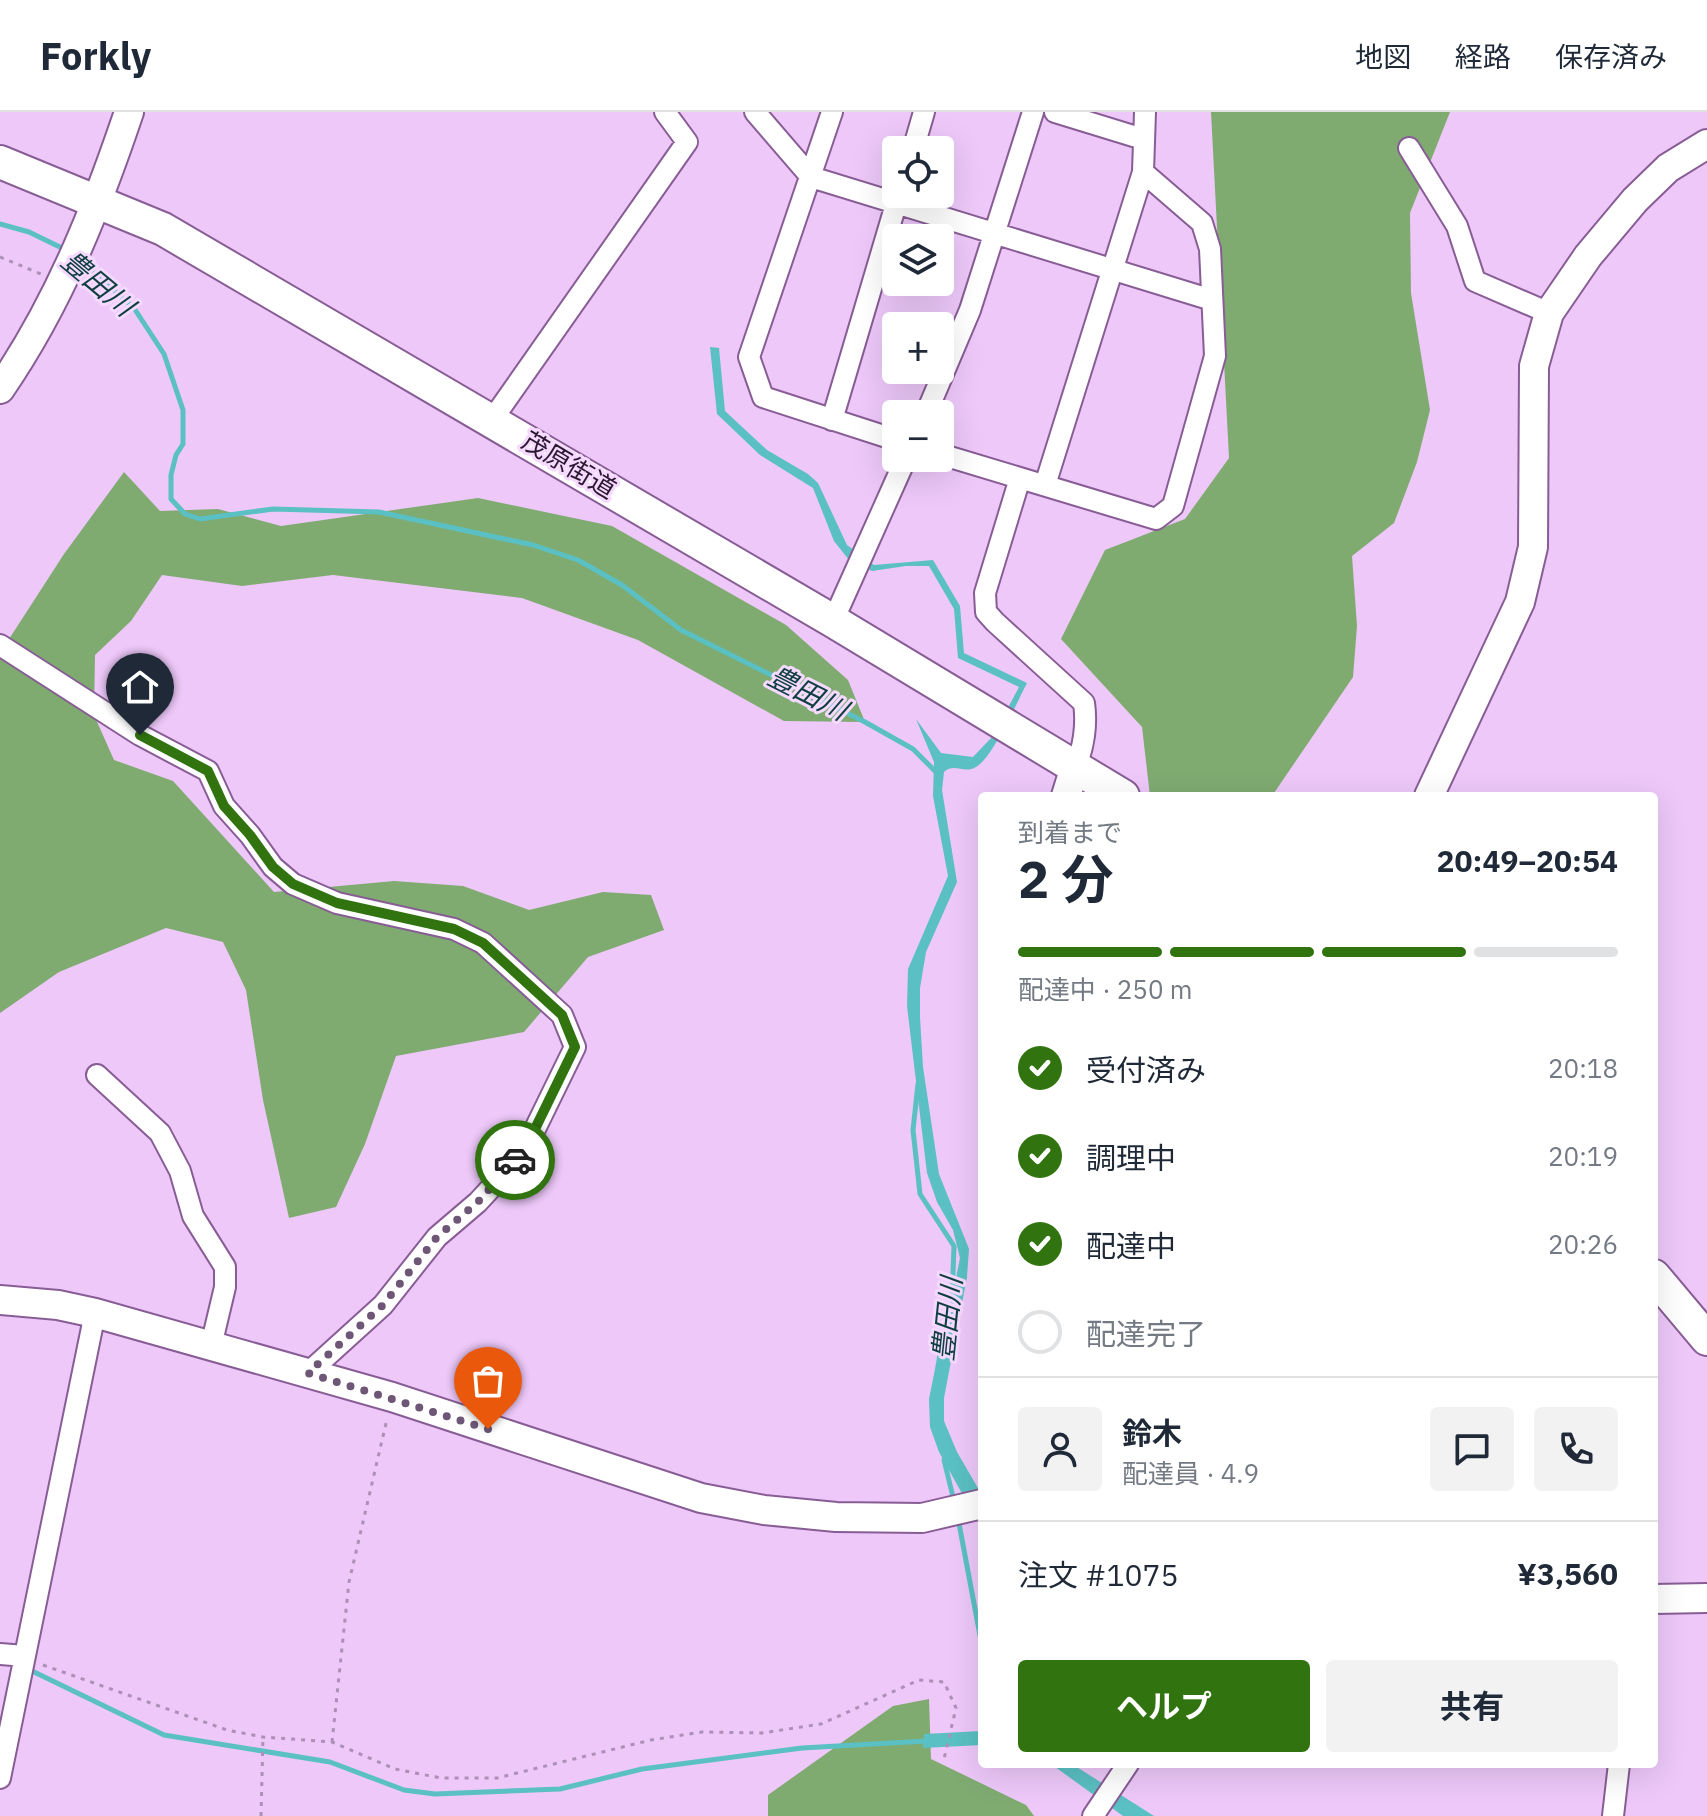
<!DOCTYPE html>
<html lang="ja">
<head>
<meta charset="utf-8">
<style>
  :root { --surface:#fff; --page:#f2f2f3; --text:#1f2937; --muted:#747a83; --line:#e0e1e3; --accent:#30730f }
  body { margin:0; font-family:"IBM Plex Sans","Noto Sans JP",sans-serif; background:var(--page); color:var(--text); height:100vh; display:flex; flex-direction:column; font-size:30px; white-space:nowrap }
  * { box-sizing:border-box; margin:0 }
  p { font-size:26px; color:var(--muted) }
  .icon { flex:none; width:44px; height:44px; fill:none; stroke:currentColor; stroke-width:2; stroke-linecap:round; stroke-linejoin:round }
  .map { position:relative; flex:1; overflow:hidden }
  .side { position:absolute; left:978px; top:680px; width:680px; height:976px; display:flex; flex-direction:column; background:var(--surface); border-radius:8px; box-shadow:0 8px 32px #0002 }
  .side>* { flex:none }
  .tools { position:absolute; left:882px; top:24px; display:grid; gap:16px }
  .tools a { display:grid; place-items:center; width:72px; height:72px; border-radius:8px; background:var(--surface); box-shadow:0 8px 32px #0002; font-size:40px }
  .pin { position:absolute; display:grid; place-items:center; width:68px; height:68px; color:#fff; margin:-82px -34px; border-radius:50% 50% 50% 0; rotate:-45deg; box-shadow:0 0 8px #0007 }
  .pin .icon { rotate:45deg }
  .courier { position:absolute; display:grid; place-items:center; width:80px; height:80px; margin:-40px; border:6px solid #30730f; border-radius:50%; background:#fff; color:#222; box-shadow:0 2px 10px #0007 }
  .summary em { font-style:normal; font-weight:700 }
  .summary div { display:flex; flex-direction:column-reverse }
  .summary { display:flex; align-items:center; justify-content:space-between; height:136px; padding:0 40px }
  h1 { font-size:52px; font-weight:700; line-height:60px }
  .bar { display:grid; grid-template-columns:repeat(4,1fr); gap:12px 8px; align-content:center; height:96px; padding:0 40px }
  .bar i { height:10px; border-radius:6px; background:var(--line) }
  .bar .on { background:var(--accent) }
  .bar p { grid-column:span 4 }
  .line { display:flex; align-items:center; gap:20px; padding:0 40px; border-top:2px solid var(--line) }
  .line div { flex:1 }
  .round { display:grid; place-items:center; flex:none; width:84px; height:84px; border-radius:8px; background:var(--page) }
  ol { padding:0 40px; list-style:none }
  li { display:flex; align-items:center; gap:24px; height:88px }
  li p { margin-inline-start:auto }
  li .icon { padding:8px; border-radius:50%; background:var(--accent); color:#fff; stroke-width:4 }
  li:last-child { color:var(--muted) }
  li i { width:44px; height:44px; border:4px solid var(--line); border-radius:50% }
  .primary-button { display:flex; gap:16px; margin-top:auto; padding:16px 40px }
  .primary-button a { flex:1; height:92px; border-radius:8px; background:var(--accent); color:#fff; font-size:32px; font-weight:700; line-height:92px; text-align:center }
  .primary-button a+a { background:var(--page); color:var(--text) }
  header { display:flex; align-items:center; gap:48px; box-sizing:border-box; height:112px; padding:0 40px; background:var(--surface); border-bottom:2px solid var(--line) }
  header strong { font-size:38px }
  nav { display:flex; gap:44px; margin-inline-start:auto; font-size:28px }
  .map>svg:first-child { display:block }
</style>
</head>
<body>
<header>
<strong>Forkly</strong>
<nav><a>地図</a><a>経路</a><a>保存済み</a></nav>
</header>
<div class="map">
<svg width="1707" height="1704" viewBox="0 0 1707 1704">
  <rect width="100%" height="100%" fill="#edc8f9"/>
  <path fill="#7fab71" d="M 1211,0 L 1450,0 L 1410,101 L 1411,181 L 1430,298 L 1417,350 L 1394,411 L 1352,444 L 1357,514 L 1353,565 L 1272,684 L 1150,684 L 1142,615 L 1061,527 L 1105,438 L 1185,407 L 1229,346 Z
    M 124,360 L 160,399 L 218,397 L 281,414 L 478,386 L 612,414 L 786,513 L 848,568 L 865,610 L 784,609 L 638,528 L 522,486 L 333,463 L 242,474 L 162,463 L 131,509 L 95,543 L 94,603 L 114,648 L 173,669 L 274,780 L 394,769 L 463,774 L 529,798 L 603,780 L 651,783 L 664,818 L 588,845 L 524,920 L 396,944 L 365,1032 L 336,1095 L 289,1106 L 263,988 L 246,878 L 223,830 L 166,816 L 59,860 L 0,901 L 0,541 L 64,442 Z
    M 929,1587 L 931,1647 L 1026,1693 L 1034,1704 L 768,1704 L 768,1683 L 893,1594 Z"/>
  <path fill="#5ac0c3" d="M 710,235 L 719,236 L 725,299 L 767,338 L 808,362 L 818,371 L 847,433 L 874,453 L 933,448 L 960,494 L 964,541 L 1027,571 C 1018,588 991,650 974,656 C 963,661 954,651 944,660 L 942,678 L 957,770 L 926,840 L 920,876 L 920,905 L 923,955 L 939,1062 L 969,1137 L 967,1165 L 944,1286 L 944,1309 L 957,1340 L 982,1383 L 982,1426 L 979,1412 L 939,1340 L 930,1315 L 929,1287 L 935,1257 L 944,1205 L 951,1192 L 960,1146 L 953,1118 L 937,1090 L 927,1061 L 907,894 L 908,857 L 948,764 L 933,684 L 934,650 L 916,607 L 941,641 L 973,645 L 993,624 L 1019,575 L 958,546 L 954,497 L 929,454 L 906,454 L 872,459 L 849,448 L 834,429 L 813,376 L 760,343 L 717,302 Z
    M 982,1619 L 982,1633 L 923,1636 L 924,1622 Z
    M 1051,1652 L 1072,1652 L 1154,1704 L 1123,1704 Z"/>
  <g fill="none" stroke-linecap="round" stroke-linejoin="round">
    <path stroke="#5ac0c3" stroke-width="5" d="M 0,112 L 29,120 L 66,138
      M 80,149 L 134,196 L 164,242 L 183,298 L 183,332 L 176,343 L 171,363 L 171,387 L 185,402 L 200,407 L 273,397 L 379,400 L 533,433 L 578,448 L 622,473 L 681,518 L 865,610 L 913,637 L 937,661
      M 918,972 L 913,1018 L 920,1082 L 954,1134 L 952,1188
      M 944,1348 L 954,1389
      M 958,1406 L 982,1534
      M 28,1557 L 164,1623 L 330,1650 L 404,1678 L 435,1682 L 560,1677 L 642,1657 L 802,1636 L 927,1629"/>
    <defs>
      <path id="street" d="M 755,0 L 811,65 L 1212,188
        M 832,0 L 749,245 L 763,285 L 896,328
        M 1055,0 L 1143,27
        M 1409,36 L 1457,114 L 1475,169 L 1549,201
        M 913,38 L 924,0
        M 926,302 L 970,198 L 1033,0
        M 492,308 L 687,30 L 665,0
        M 832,308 L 899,82
        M 940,342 L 1156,407 L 1173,394 L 1215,244 L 1210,137 L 1202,111 L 1143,60 L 1145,0
        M 1020,366 L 985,481 L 986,500 L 995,510 L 1084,591 C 1087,612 1084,636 1075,655
        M 1045,373 L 1143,60
        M 833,509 L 906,346
        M 0,533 L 140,623 L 208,659 L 224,694 L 250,723 L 273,755 L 293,772 L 337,791 L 454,817 L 483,831 L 562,903 L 575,935 L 533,1021 L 511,1054 L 478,1090 L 437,1125 L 383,1193 L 308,1261
        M 97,963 L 160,1021 L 180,1059 L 193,1104 L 225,1155 L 225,1175 L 211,1234
        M 0,1542 L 25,1544
        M 0,1666 L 95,1201
        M 1093,1704 L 1128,1652
        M 1613,1704 L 1619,1652"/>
      <path id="secondary" d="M 0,277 C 59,191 96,98 129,0
        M 1066,684 L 1075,655
        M 1429,684 L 1520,490 L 1533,435 L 1534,254 L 1549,201 L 1588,144 L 1635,88 L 1668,56 L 1707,32
        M 0,1188 L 58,1193 L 95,1201 L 392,1285 L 701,1386 L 764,1398 L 836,1405 L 922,1406 L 982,1392
        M 1654,1487 L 1707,1486"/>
      <path id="primary" d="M 0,50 L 163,117 L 833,509 L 1123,684
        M 1654,1164 L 1707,1227"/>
    </defs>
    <use href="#street" stroke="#885d95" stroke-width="24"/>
    <use href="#secondary" stroke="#885d95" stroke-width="32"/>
    <use href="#primary" stroke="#885d95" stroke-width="36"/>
    <path stroke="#ad8fb7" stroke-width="3" stroke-dasharray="4 6" stroke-linecap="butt" d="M 0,145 L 41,162
      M 43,1553 L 227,1618 L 263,1625 L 332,1630 L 395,1657 L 441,1666 L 497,1666 L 651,1628 L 702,1620 L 762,1621 L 821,1612 L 919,1568 L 944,1570 L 956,1596 L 944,1647
      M 332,1630 L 349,1470 L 387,1307
      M 261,1704 L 263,1625"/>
    <use href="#street" stroke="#fff" stroke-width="20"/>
    <use href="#secondary" stroke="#fff" stroke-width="28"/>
    <use href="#primary" stroke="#fff" stroke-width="32"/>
  </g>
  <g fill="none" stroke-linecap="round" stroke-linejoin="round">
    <path stroke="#6e5676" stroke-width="8" stroke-dasharray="0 14.4" d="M 488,1317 L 308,1261 L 383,1193 L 437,1125 L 478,1090 L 515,1048"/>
    <path stroke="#30730f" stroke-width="10" d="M 140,623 L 208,659 L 224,694 L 250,723 L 273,755 L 293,772 L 337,791 L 454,817 L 483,831 L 562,903 L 575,935 L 533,1021 L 515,1048"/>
  </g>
  <g text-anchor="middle" stroke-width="6" stroke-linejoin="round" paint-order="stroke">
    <g font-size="26" fill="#29182f" stroke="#f5d9fe">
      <text transform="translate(569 353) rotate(31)" y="9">茂原街道</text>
    </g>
    <g font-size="28" font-style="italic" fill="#0e3e3f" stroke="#f5d9fe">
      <text transform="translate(98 171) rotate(40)" y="10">豊田川</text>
      <text transform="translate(808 581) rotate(27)" y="10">豊田川</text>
      <text transform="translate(947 1207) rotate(-84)" y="10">豊田川</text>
    </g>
  </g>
</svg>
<div class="tools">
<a><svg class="icon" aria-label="locate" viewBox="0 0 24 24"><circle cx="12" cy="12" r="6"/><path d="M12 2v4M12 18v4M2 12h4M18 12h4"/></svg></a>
<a><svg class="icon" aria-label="layers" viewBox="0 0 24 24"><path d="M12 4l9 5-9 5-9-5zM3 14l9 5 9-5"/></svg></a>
<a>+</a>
<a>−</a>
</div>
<div class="pin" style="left:488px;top:1317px;background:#ea580c"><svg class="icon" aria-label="bag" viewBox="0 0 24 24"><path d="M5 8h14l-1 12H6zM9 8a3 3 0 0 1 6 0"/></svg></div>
<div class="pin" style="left:140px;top:623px;background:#1f2937"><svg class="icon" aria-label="home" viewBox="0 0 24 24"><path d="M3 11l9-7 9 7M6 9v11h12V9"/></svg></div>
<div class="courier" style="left:515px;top:1048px"><svg class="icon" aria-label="car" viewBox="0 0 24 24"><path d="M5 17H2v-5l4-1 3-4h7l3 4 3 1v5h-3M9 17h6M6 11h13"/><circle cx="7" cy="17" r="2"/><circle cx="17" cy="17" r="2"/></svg></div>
<section class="side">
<div class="summary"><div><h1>2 分</h1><p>到着まで</p></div><em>20:49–20:54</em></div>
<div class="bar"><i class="on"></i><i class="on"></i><i class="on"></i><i></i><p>配達中 · 250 m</p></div>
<ol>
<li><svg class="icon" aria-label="check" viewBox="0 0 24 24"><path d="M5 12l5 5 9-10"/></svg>受付済み<p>20:18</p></li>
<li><svg class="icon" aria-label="check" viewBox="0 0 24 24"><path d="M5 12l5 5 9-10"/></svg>調理中<p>20:19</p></li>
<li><svg class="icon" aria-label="check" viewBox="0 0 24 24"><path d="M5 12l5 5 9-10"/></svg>配達中<p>20:26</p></li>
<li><i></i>配達完了</li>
</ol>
<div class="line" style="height:144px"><a class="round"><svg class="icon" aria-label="person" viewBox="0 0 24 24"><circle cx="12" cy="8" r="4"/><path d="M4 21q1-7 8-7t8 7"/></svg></a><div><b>鈴木</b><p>配達員 · 4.9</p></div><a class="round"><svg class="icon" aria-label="chat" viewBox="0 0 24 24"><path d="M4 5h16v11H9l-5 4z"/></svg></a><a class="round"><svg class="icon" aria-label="phone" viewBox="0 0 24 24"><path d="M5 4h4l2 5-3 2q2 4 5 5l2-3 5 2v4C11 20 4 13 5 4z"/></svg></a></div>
<div class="line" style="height:104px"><div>注文 #1075</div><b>¥3,560</b></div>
<div class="primary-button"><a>ヘルプ</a><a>共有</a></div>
</section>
</div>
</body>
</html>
